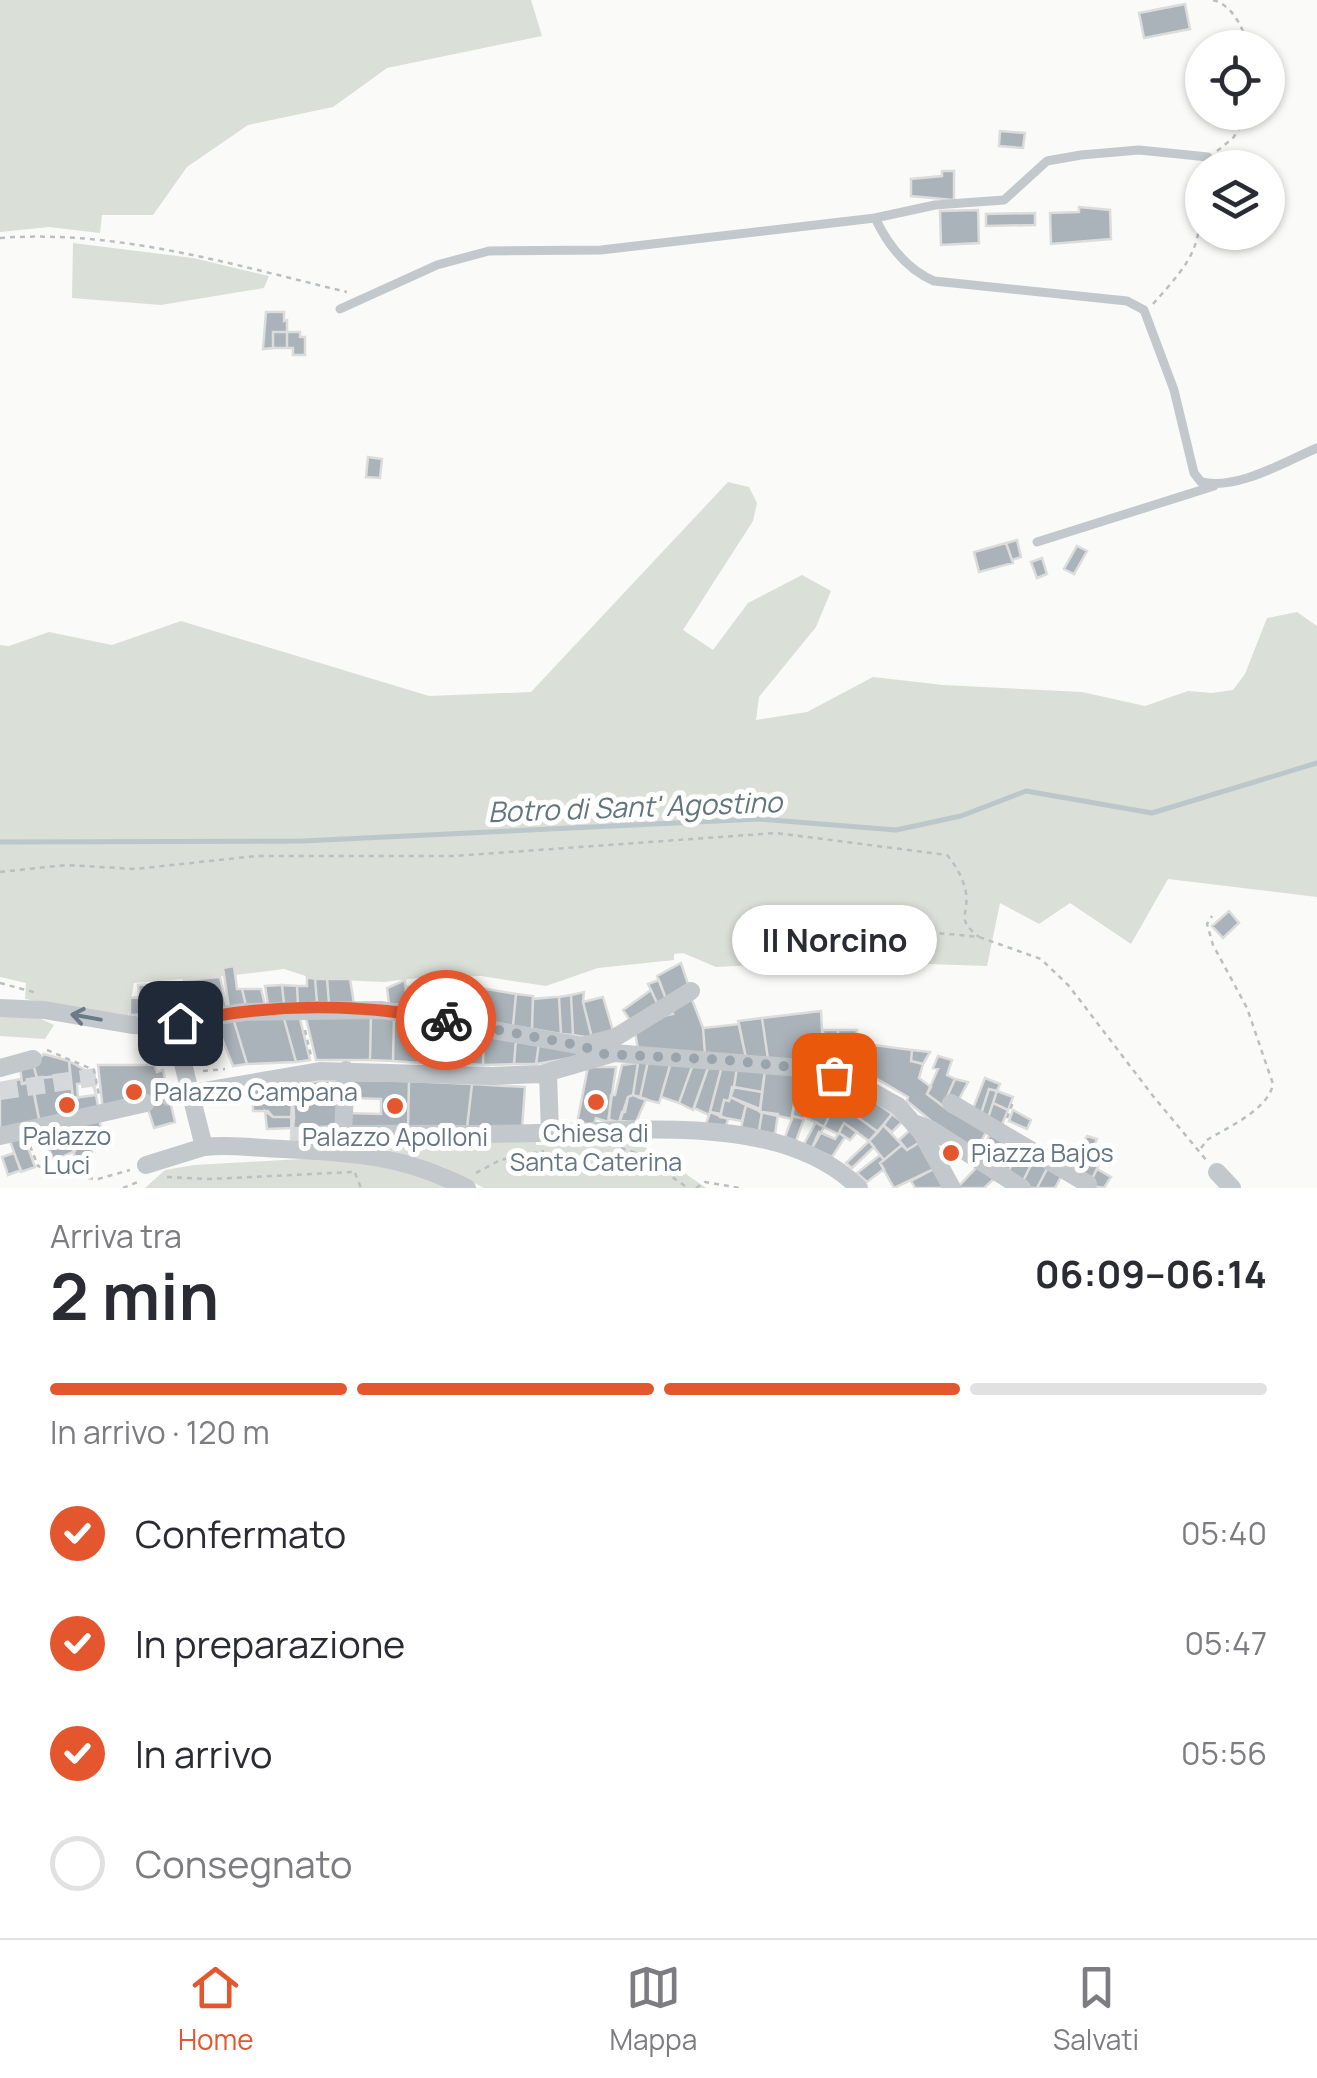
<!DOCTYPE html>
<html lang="it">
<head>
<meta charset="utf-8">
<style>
  :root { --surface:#fff; --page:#f2f2f3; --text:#2b2b33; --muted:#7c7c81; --line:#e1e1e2; --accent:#e4572e }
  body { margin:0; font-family:Manrope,sans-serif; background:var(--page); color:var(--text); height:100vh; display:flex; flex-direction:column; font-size:38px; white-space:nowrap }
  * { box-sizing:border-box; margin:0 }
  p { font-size:32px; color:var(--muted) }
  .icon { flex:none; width:55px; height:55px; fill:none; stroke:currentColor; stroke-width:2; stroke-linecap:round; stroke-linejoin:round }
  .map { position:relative; height:1188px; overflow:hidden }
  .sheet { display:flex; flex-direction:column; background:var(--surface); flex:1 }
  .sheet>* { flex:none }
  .tools { position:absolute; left:1185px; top:30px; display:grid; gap:20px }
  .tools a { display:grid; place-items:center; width:100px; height:100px; border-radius:50%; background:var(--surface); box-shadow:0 2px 8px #0004; font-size:50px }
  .pin { position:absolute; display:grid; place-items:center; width:85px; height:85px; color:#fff; margin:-42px; border-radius:20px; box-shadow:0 5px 15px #0006 }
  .courier { position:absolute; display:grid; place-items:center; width:100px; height:100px; margin:-50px; border:8px solid #e4572e; border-radius:50%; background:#fff; color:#222; box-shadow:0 2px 12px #0007 }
  .bubble { position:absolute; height:70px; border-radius:35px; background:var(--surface); box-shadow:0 2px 8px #0004; font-size:32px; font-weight:700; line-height:70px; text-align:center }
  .head em { font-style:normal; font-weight:700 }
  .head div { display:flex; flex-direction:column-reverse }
  .head { display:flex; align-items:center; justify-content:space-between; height:170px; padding:0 50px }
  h1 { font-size:65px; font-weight:700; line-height:75px }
  .bar { display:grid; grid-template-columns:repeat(4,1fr); gap:15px 10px; align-content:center; height:120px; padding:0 50px }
  .bar i { height:12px; border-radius:8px; background:var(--line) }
  .bar .selected { background:var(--accent) }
  .bar p { grid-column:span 4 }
  ol { padding:0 50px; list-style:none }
  li { display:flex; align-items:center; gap:30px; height:110px }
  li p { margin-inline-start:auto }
  li .icon { padding:10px; border-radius:50%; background:var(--accent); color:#fff; stroke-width:4 }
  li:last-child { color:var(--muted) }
  li i { width:55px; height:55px; border:5px solid var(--line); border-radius:50% }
  .menu { display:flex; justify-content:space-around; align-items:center; height:140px; border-top:2px solid var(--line); background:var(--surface); font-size:28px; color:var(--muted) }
  .menu a { display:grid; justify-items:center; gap:5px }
  .menu .selected { color:var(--accent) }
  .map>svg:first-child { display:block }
</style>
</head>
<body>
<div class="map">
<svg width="1317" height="1188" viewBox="0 0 1317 1188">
  <rect width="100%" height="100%" fill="#fafaf8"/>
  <path fill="#dadfd7" d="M 0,0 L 531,0 L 542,36 L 387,68 L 333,107 L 248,125 L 187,167 L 153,215 L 102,215 L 100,233 L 49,227 L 0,232 Z
    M 73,243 L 193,258 L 269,276 L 264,288 L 161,305 L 72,298 Z
    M 728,482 L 749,487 L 757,503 L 753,521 L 683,630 L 713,650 L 748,603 L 802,575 L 831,591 L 816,627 L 759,697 L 756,720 L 807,712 L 873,677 L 943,685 L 1082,692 L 1145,706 L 1188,691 L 1212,693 L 1233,690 L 1245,674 L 1267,618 L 1297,612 L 1317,626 L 1317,897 L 1168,879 L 1131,944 L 1070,903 L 1039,924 L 1000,903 L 987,966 L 843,961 L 716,967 L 683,953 L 674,954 L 674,960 L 598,968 L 546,986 L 481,976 L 427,977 L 383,982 L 315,979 L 284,969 L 235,975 L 234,966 L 223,968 L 224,976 L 134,983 L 128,1016 L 25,999 L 26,983 L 0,977 L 0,645 L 9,646 L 49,632 L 112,645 L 181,621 L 429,696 L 531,692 Z
    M 0,1016 L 39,1018 L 54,1025 L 45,1039 L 0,1036 Z
    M 597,1136 L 598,1144 L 623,1145 L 624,1136 L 659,1155 L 706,1188 L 484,1188 L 443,1167 L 376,1146 L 342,1144 L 342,1138 L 536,1141 L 536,1145 L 549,1145 L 550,1140 Z
    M 337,1157 L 362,1160 L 456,1188 L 145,1188 L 165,1170 L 194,1165 Z"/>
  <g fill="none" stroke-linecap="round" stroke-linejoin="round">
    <path stroke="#bbc7cb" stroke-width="5" d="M 0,842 L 303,841 L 759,819 L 896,830 L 961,816 L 1026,791 L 1152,813 L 1317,763"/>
  </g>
  <path fill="#aab3b9" stroke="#dcdcda" stroke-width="2.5" d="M 1185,4 L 1190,29 L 1144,38 L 1139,13 Z
    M 1000,131 L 1025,133 L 1023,148 L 999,146 Z
    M 942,171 L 954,171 L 954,200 L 911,196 L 911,179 L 942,176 Z
    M 1079,207 L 1110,210 L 1111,239 L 1051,244 L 1050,213 L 1079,212 Z
    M 978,210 L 979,243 L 941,245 L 940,211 Z
    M 1035,213 L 1035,225 L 986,226 L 986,214 Z
    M 266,312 L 284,312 L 284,321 L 287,320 L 287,332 L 273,332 L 273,348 L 263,349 Z
    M 273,332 L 287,332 L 287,348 L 273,348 Z
    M 287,332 L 300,332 L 300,337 L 305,337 L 305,355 L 293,355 L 293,348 L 287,348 Z
    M 368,457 L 382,459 L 380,478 L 366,477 Z
    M 1017,540 L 1021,557 L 1012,560 L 1006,543 Z
    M 1006,543 L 1013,563 L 979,572 L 974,552 Z
    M 1077,546 L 1087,551 L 1074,574 L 1064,569 Z
    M 1042,558 L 1047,574 L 1037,578 L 1031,562 Z
    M 1229,911 L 1239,923 L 1223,938 L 1212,926 Z
    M 681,963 L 689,987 L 666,999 L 657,976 Z
    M 234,966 L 237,989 L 242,989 L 246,1006 L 229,1008 L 223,968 Z
    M 220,977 L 227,1008 L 202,1012 L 198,993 L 187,994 L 184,980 Z
    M 307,977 L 315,979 L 317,1002 L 298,1005 L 297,986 L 307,986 Z
    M 315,979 L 327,979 L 329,1003 L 317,1002 Z
    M 327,979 L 350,979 L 354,1004 L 329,1003 Z
    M 405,980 L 407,1005 L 389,1004 L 387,988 Z
    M 659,980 L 666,999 L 658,1005 L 648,984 Z
    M 439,982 L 448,983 L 446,1013 L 436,1011 Z
    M 448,983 L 475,987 L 472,1018 L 446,1013 Z
    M 152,984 L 153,997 L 139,998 L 138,985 Z
    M 282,985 L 297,986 L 298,1005 L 284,1004 Z
    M 282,985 L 284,1004 L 268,1005 L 265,986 Z
    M 423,986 L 437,989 L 436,1011 L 407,1005 L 407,987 Z
    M 475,987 L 516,994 L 513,1026 L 472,1018 Z
    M 242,989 L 261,989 L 265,1005 L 246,1006 Z
    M 651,990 L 658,1005 L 632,1023 L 623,1010 Z
    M 584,992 L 583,1002 L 592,1038 L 573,1035 L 571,995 Z
    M 198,993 L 202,1012 L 130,1015 L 130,998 Z
    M 516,994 L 533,996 L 532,1029 L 513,1026 Z
    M 571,995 L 573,1035 L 561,1034 L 559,997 Z
    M 555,997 L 559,997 L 561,1034 L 532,1029 L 533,999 Z
    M 603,997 L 614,1034 L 592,1038 L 583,1002 Z
    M 691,997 L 703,1028 L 705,1054 L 638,1049 L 635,1032 L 659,1017 L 673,1014 L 669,1007 Z
    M 821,1011 L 824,1067 L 768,1059 L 762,1018 Z
    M 305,1014 L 371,1014 L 370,1060 L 316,1060 Z
    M 371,1014 L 394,1016 L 393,1061 L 370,1060 Z
    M 283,1015 L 296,1062 L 247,1064 L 233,1018 Z
    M 283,1015 L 299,1015 L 310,1060 L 296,1062 Z
    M 394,1016 L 419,1022 L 418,1063 L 393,1061 Z
    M 233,1018 L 247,1064 L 233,1066 L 215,1021 Z
    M 762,1018 L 768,1059 L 746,1058 L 738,1021 Z
    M 419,1022 L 451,1027 L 450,1063 L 418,1063 Z
    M 739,1024 L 746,1058 L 705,1054 L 703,1028 Z
    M 451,1027 L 484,1032 L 483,1065 L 450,1063 Z
    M 823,1030 L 838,1030 L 837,1067 L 825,1064 Z
    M 838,1030 L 857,1030 L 853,1071 L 837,1067 Z
    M 484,1032 L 516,1039 L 514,1064 L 483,1065 Z
    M 857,1037 L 866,1039 L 862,1075 L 853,1073 Z
    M 516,1039 L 539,1043 L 536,1064 L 514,1064 Z
    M 539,1043 L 578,1051 L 577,1057 L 536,1064 Z
    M 866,1044 L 912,1050 L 911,1061 L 923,1064 L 919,1078 L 931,1087 L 927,1094 L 949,1111 L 987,1130 L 975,1153 L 959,1144 L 907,1101 L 908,1097 L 877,1079 L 862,1075 Z
    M 912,1050 L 930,1052 L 923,1064 L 911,1061 Z
    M 44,1054 L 69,1061 L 70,1075 L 37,1078 L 33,1064 Z
    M 938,1056 L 952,1060 L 947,1075 L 955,1079 L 943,1106 L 927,1094 L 938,1069 L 933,1068 Z
    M 69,1061 L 92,1074 L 96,1095 L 92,1082 L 77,1084 L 78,1098 L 73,1098 Z
    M 648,1061 L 640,1098 L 633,1095 L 638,1063 Z
    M 648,1061 L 671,1062 L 659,1103 L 640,1098 Z
    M 671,1062 L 693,1064 L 679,1103 L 661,1097 Z
    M 638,1063 L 633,1095 L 628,1097 L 625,1112 L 622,1112 L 619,1122 L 609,1120 L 611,1095 L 615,1095 L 622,1065 Z
    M 33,1064 L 37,1078 L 22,1084 L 20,1066 Z
    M 693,1064 L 709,1065 L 693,1110 L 679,1103 Z
    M 98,1065 L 154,1065 L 157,1072 L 163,1070 L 175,1122 L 154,1128 L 145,1100 L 103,1111 Z
    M 709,1065 L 722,1066 L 709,1115 L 694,1108 Z
    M 722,1066 L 737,1067 L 734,1087 L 729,1101 L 724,1100 L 721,1114 L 710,1112 Z
    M 588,1067 L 616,1067 L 608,1122 L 596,1118 L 594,1125 L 577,1123 Z
    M 737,1067 L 765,1070 L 762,1092 L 734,1087 Z
    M 765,1070 L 799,1074 L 792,1119 L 760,1112 Z
    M 799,1074 L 817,1076 L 804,1119 L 792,1116 Z
    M 70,1075 L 73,1098 L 96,1095 L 99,1112 L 40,1124 L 31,1079 Z
    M 817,1076 L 861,1092 L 849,1111 L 811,1095 Z
    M 985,1078 L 1000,1084 L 997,1091 L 989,1089 L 980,1117 L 972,1111 Z
    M 21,1079 L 22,1084 L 32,1082 L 40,1124 L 0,1132 L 0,1083 Z
    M 955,1079 L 968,1082 L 958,1101 L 947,1097 Z
    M 344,1080 L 338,1142 L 291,1141 L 292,1083 Z
    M 347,1080 L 409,1081 L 408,1130 L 346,1129 L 346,1113 L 381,1114 L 381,1099 L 347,1098 Z
    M 409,1081 L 472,1084 L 467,1128 L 408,1130 Z
    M 292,1083 L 294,1117 L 273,1117 L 268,1111 L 253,1111 L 252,1088 Z
    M 472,1084 L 525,1087 L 522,1129 L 467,1128 Z
    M 732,1087 L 762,1092 L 760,1109 L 730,1097 Z
    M 989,1089 L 997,1091 L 987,1121 L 980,1117 Z
    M 997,1091 L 1013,1097 L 1008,1110 L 993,1103 Z
    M 861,1092 L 892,1114 L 878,1132 L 849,1111 Z
    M 633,1095 L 646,1099 L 636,1122 L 620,1121 L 628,1097 Z
    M 811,1095 L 835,1104 L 824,1127 L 805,1117 Z
    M 730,1097 L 746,1105 L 742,1121 L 720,1117 L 724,1100 L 729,1101 Z
    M 993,1103 L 1008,1110 L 1001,1127 L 987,1121 Z
    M 835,1104 L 849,1111 L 878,1132 L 869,1141 L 844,1123 L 838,1134 L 824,1127 Z
    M 746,1105 L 762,1112 L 759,1131 L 741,1128 Z
    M 1013,1110 L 1031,1120 L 1027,1129 L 1009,1121 Z
    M 265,1111 L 273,1117 L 294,1117 L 293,1128 L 267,1129 Z
    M 710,1112 L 728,1119 L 726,1126 L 706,1124 Z
    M 762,1112 L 778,1114 L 775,1134 L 759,1131 Z
    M 892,1114 L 902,1122 L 892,1132 L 883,1125 Z
    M 793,1116 L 804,1119 L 796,1141 L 785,1137 Z
    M 99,1119 L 104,1140 L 90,1143 L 92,1152 L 77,1165 L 67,1126 Z
    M 816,1122 L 824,1127 L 812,1148 L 804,1144 Z
    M 844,1123 L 857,1132 L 850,1140 L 839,1133 Z
    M 883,1125 L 902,1145 L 884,1160 L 869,1141 Z
    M 67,1126 L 75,1151 L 54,1161 L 41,1132 Z
    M 910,1130 L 920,1142 L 907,1150 L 899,1140 Z
    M 819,1132 L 835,1139 L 839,1133 L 845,1137 L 832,1157 L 812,1148 Z
    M 991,1132 L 1007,1141 L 994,1165 L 979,1156 Z
    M 23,1134 L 35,1167 L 21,1172 L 9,1138 Z
    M 1087,1136 L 1097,1139 L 1094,1146 L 1104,1154 L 1091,1181 L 1060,1161 L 1062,1154 L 1074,1160 Z
    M 869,1141 L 874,1147 L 852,1168 L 846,1163 Z
    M 1007,1141 L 1020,1149 L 1007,1174 L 994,1165 Z
    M 920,1142 L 934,1169 L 894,1188 L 880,1163 L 902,1145 L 907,1150 Z
    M 1020,1149 L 1035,1157 L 1022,1183 L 1007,1174 Z
    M 14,1153 L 21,1170 L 8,1175 L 2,1157 Z
    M 880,1155 L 884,1160 L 880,1163 L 884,1169 L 867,1182 L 857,1173 Z
    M 1035,1157 L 1049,1165 L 1037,1188 L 1030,1188 L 1022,1183 Z
    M 1049,1165 L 1063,1173 L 1055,1188 L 1037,1188 Z
    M 978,1166 L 995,1178 L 984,1188 L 957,1188 Z
    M 934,1169 L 944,1188 L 915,1188 L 911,1181 Z
    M 1097,1169 L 1111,1177 L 1104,1188 L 1093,1186 L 1091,1181 Z"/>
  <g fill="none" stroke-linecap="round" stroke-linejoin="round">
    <path stroke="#d5d9db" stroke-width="18" stroke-dasharray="18 9" stroke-linecap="butt" d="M 0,1091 L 96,1077
      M 292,1136 L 338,1134"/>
    <path stroke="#bbbfc2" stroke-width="2.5" stroke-dasharray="5 5" stroke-linecap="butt" d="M 1213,0 C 1234,6 1242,28 1250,48
      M 1217,151 L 1233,138 L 1250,112
      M 0,238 C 117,229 234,265 347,292
      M 1153,304 C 1194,258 1201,249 1202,187
      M 0,872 L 66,865 L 135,869 L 256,856 L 454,856 L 776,833 L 947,855 C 957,867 963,878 966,893 C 969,917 955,918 979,937
      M 851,917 L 917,931 L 979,937 L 1041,959 L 1069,986 L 1153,1096 L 1207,1161
      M 0,983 L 37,993
      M 305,1030 L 311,1056
      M 47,1050 L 94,1070 L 99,1095
      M 203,1071 L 225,1069
      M 1007,1118 L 1013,1102
      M 30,1146 L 38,1166 L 41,1167
      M 621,1148 L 639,1154 L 688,1188
      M 1201,1148 L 1207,1140 C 1228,1127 1268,1110 1273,1084 L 1247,1008 L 1213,945 L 1207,924 L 1212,916
      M 355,1173 L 361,1188
      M 476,1173 L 500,1160 L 544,1151
      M 167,1177 L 209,1179 L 354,1172
      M 88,1178 L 98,1179 L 130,1170
      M 123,1188 L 140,1181
      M 696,1188 L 705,1182 L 740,1188"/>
    <path stroke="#c3c8cc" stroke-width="9" d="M 875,218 L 935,205 L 1004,200 L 1047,161 L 1081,155 L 1139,150 L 1208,157
      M 340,309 L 437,265 L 489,251 L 601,250 L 875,218 C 888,245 906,269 934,281 L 1127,301 L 1144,310 L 1174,390 L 1194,473 L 1201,482 C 1238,490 1282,463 1317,448
      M 1037,542 L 1214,486"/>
    <path stroke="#c3c8cc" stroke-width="18" d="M 0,1008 L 44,1010 L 132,1025 L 153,1026 L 244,1012 L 382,1010 L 582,1046 L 604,1054
      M 173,1024 L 204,1147 C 229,1144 241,1147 265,1148 C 341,1152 397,1152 467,1188
      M 582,1046 L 616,1037 L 691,991
      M 0,1068 L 33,1059
      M 548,1073 L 550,1133
      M 169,1097 L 320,1071 L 492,1076 L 542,1074 L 614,1053 L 801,1068 L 853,1081 L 898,1106 L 921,1132 L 952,1188
      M 951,1103 L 1088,1184
      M 917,1124 L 932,1130 L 1022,1188
      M 338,1134 C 404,1133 471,1135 537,1133 C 637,1131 783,1112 859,1188
      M 343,1134 L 346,1070
      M 0,1136 L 146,1103
      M 146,1165 L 204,1147
      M 1217,1172 L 1232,1188"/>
  </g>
  <defs><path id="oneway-shaft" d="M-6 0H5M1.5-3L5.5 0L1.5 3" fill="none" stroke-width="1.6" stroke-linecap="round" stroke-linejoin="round" transform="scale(2.5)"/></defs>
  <use stroke="#6a7a87" href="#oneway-shaft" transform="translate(86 1017) rotate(-170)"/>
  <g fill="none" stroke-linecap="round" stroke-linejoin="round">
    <path stroke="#99a4ac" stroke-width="10" stroke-dasharray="0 18" d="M 446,1020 L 582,1046 L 604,1054 L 726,1060 L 800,1068 L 834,1075"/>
    <path stroke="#e4572e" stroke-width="12" d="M 180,1023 C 266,1003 358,1003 446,1020"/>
  </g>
  <g fill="#e4572e" stroke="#fff" stroke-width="4">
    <circle cx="134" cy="1092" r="10"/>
    <circle cx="596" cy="1102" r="10"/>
    <circle cx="67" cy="1105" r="10"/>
    <circle cx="395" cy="1106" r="10"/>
    <circle cx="951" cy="1153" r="10"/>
  </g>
  <g text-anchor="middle" stroke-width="10" stroke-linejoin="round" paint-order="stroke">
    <g font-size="25" fill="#657683" stroke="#fff">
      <text x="154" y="1101" text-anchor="start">Palazzo Campana</text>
      <text x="596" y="1142">Chiesa di<tspan x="596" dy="29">Santa Caterina</tspan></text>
      <text x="67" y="1145">Palazzo<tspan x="67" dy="29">Luci</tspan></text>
      <text x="395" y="1146">Palazzo Apolloni</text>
      <text x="971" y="1162" text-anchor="start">Piazza Bajos</text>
    </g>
    <g font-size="28" font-style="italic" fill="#60757c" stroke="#fff">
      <text transform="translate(635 807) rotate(-2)" y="10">Botro di Sant' Agostino</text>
    </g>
  </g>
</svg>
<div class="tools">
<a><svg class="icon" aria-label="locate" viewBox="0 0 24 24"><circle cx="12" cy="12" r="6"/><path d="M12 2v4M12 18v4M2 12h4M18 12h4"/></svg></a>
<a><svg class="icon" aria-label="layers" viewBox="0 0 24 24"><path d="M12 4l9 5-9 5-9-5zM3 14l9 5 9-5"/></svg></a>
</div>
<div class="pin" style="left:834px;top:1075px;background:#ea580c"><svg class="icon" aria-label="bag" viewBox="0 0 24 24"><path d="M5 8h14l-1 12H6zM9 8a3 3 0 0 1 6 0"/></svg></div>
<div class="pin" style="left:180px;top:1023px;background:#1f2937"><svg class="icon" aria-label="home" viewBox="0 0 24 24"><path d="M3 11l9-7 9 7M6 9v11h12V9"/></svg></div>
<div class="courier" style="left:446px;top:1020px"><svg class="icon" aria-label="bike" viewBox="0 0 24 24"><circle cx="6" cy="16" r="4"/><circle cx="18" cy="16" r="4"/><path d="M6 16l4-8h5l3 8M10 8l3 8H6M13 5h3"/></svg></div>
<div class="bubble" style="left:732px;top:905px;width:205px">Il Norcino</div>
</div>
<section class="sheet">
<div class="head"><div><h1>2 min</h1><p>Arriva tra</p></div><em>06:09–06:14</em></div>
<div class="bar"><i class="selected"></i><i class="selected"></i><i class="selected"></i><i></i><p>In arrivo · 120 m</p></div>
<ol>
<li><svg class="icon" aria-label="check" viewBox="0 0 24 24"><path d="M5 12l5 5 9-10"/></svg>Confermato<p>05:40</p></li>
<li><svg class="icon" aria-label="check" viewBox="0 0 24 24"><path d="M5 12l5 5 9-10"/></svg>In preparazione<p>05:47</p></li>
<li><svg class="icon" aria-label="check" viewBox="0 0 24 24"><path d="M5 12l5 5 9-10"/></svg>In arrivo<p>05:56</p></li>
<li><i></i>Consegnato</li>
</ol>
</section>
<nav class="menu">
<a class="selected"><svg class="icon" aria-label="home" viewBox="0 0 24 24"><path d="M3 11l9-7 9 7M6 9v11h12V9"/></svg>Home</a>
<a><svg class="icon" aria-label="map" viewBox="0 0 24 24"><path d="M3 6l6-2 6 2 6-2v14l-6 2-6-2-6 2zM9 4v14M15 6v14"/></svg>Mappa</a>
<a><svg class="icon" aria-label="saved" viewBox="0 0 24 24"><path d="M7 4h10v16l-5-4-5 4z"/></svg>Salvati</a>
</nav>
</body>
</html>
